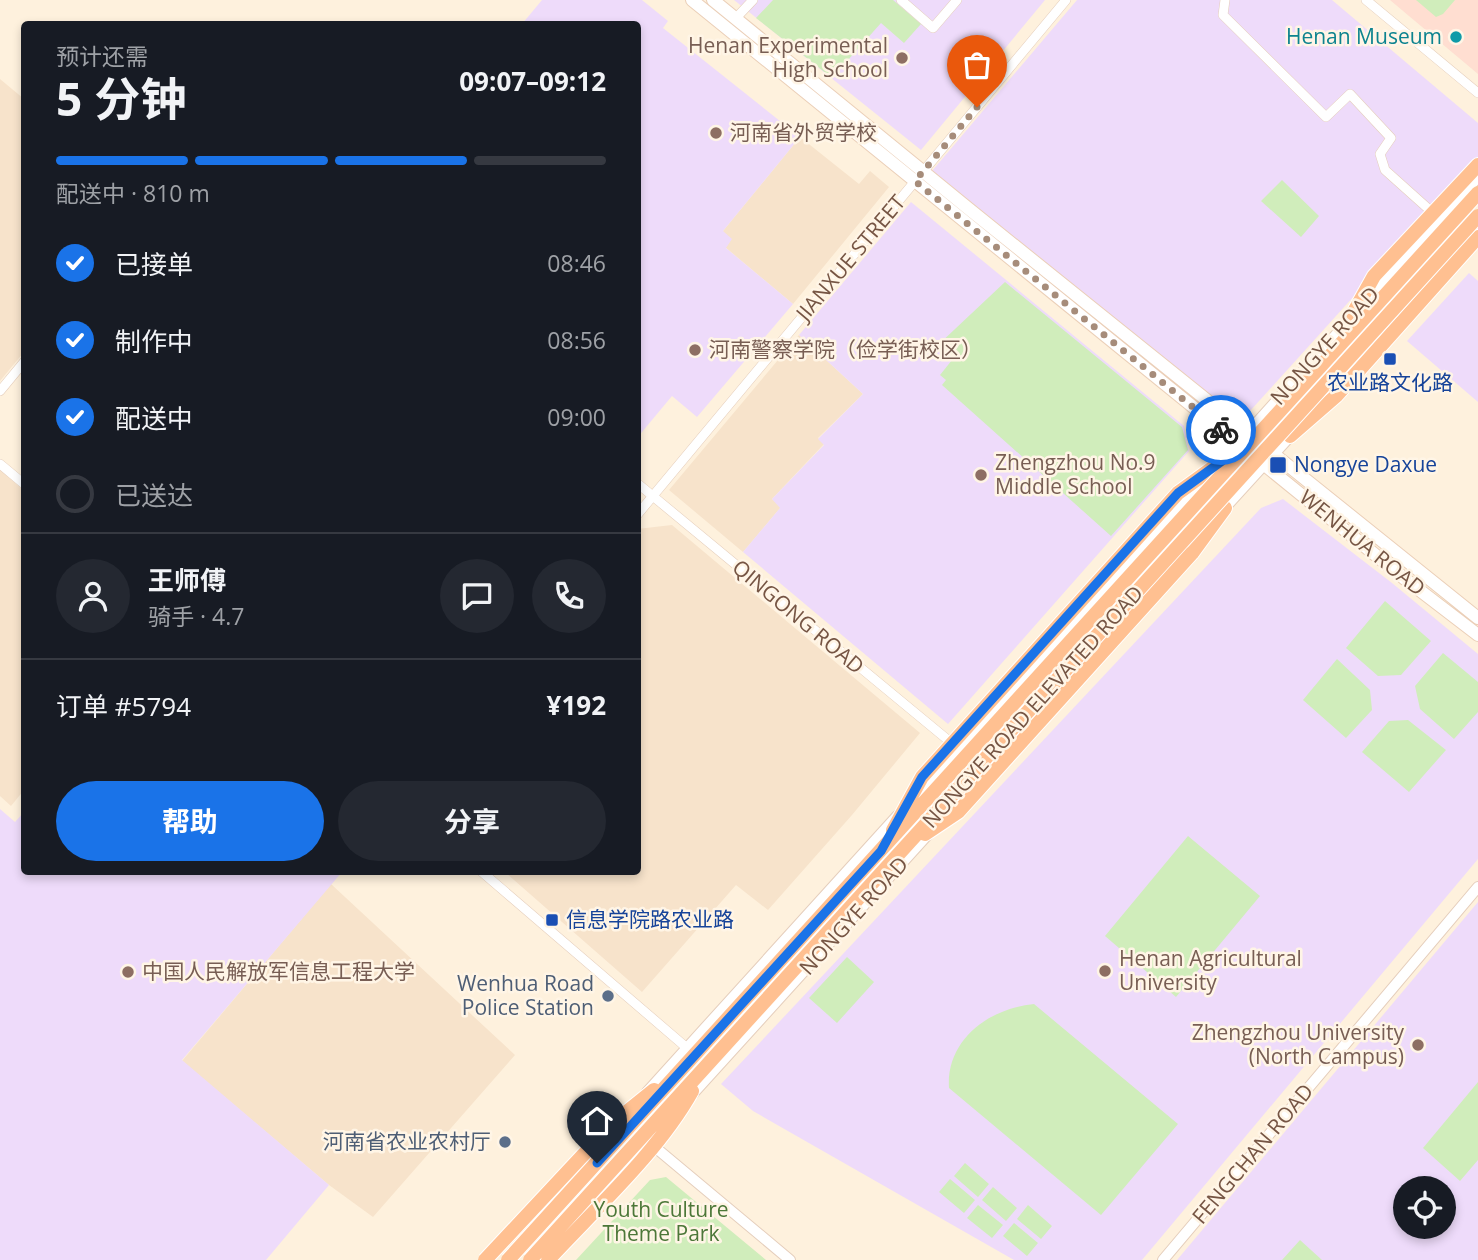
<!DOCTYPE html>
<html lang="zh">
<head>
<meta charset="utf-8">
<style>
  :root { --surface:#171b24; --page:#242831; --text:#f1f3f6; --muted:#9ea1a6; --line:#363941; --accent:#1a73e8 }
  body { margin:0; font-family:"Open Sans","Noto Sans SC",sans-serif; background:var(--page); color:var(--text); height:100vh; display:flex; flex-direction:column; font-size:26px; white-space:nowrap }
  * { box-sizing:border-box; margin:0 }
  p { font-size:23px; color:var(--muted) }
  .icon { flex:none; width:38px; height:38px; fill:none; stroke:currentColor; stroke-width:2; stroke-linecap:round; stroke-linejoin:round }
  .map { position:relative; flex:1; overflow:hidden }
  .sheet { position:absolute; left:21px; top:21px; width:620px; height:854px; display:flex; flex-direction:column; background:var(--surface); border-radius:7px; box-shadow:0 4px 10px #0003 }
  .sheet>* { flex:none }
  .tools { position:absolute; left:1393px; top:1176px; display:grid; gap:14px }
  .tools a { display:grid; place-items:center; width:63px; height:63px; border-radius:50%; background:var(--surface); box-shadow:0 4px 10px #0003; font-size:35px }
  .pin { position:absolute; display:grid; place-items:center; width:60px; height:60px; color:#fff; margin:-72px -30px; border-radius:50% 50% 50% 0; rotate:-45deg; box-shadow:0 0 7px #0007 }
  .pin .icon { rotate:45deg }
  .courier { position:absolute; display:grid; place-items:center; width:70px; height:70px; margin:-35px; border:5px solid #1a73e8; border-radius:50%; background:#fff; color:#222; box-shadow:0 2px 9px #0007 }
  .summary em { font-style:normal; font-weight:700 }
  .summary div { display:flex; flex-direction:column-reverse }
  .summary { display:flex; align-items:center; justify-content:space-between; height:119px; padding:0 35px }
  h1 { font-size:46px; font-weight:700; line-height:52px }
  .bar { display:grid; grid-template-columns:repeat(4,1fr); gap:10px 7px; align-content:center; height:84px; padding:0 35px }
  .bar i { height:9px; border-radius:5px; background:var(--line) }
  .bar .on { background:var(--accent) }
  .bar p { grid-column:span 4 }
  .line { display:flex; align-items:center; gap:18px; padding:0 35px; border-top:2px solid var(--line) }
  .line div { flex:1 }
  .round { display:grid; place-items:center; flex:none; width:74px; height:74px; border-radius:37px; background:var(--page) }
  ol { padding:0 35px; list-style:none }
  li { display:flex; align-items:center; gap:21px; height:77px }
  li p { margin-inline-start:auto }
  li .icon { padding:7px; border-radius:50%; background:var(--accent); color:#fff; stroke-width:4 }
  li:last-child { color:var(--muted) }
  li i { width:38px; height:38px; border:4px solid var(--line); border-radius:50% }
  .primary-button { display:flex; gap:14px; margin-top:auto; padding:14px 35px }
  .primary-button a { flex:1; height:80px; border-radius:42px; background:var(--accent); color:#fff; font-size:28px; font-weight:700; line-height:80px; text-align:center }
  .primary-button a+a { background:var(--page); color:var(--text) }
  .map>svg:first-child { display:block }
</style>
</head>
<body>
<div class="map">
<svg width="1478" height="1260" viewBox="0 0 1478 1260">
  <rect width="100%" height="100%" fill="#fef1dd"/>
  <path fill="#f7e3cb" d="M 0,79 L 24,99 L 24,352 L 0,381 Z
    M 800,137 L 859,184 L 870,171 L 889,187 L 793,304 L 725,247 L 723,231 Z
    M 799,335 L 863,394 L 818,438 L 824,444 L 772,499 L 781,507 L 743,552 L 669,490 Z
    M 0,470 L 24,491 L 24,790 L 11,806 L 0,796 Z
    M 672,525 L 920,733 L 852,815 L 768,910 L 736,885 L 642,992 L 505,872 L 637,872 L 637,529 Z
    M 331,884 L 515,1055 L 373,1217 L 329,1185 L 182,1061 Z"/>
  <path fill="#ffded1" d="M 1390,0 L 1478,0 L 1478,74 Z"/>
  <path fill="#eedbfa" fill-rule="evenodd" d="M 542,0 L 642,0 L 668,21 L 663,28 L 800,137 L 723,231 L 732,239 L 726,248 L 793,304 L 697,417 L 672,396 L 637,438 L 637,24 L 522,24 Z
    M 734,0 L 1045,0 L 921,150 Z
    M 1077,0 L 1332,0 L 1478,123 L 1478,159 L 1250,411 L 1234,415 L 932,171 Z
    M 911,202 L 1184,426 L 1189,451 L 948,724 L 743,552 L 780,508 L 772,499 L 824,445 L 818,439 L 863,394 L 799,335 Z
    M 1469,273 L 1478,281 L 1478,402 L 1407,341 Z
    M 1283,499 L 1392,583 L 1478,654 L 1478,859 L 1142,1260 L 1014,1260 L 753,1111 L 721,1084 L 1261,508 Z
    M 0,809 L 15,822 L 24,812 L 24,872 L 342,872 L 182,1060 L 329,1185 L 266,1260 L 0,1260 Z
    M 1478,902 L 1478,1260 L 1177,1260 ZM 1405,1188 L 1444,1188 L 1444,1227 L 1405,1227 Z"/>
  <path fill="#d0edbb" d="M 773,0 L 893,0 L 921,24 L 904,43 L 881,23 L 832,78 L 756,18 Z
    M 1416,0 L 1455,0 L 1443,14 L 1436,17 Z
    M 1282,180 L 1319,216 L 1301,237 L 1261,201 Z
    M 1005,282 L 1182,427 L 1188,450 L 1111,536 L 942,385 L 946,380 L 940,375 L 952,360 L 938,345 Z
    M 1385,601 L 1431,641 L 1401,675 L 1378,676 L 1346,648 Z
    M 1443,653 L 1478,682 L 1478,712 L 1454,739 L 1420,709 L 1415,686 Z
    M 1337,659 L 1370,690 L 1372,710 L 1346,738 L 1303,700 Z
    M 1408,720 L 1446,750 L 1409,792 L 1362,752 L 1389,721 Z
    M 1188,836 L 1260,896 L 1176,997 L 1105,936 Z
    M 847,957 L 874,982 L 837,1023 L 809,998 Z
    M 1034,1004 L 1178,1124 L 1101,1215 L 949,1088 C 946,1039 990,1008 1034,1004 Z
    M 1478,1082 L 1478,1160 L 1460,1181 L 1423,1148 Z
    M 965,1163 L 989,1184 L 978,1197 L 954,1176 Z
    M 666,1177 L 766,1260 L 576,1260 L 650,1180 Z
    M 950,1179 L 975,1200 L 964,1213 L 939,1192 Z
    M 993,1187 L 1017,1208 L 1006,1221 L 982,1200 Z
    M 978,1205 L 1003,1225 L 992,1238 L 967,1218 Z
    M 1028,1205 L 1052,1226 L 1041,1239 L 1017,1219 Z
    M 1014,1223 L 1038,1243 L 1027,1256 L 1003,1236 Z
    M 1300,1240 L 1322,1260 L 1282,1260 Z"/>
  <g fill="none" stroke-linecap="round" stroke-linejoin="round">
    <defs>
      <path id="minor" d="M 901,0 L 933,28 L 957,0
        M 1225,0 L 1223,15 L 1326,117 L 1350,94 L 1391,138 L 1380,154 L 1385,170 L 1433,213
        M 1366,0 L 1478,93
        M 736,18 L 753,0
        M 0,391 L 24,362
        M 0,464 L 24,484
        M 637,483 L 954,745
        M 637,515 L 1066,0
        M 482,872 L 687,1048"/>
      <path id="tertiary" d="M 1322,401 L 1347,374
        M 1221,512 L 1295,431
        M 915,797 L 1097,600 L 1478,177
        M 943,818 L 1123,620
        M 647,1092 L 897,816
        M 689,1098 L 932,830
        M 650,1143 L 790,1260
        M 585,1211 L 650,1141
        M 1163,1260 L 1478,887"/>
      <path id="secondary" d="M 692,0 L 1405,579 L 1478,635
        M 713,0 L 969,209 L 1478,618"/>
      <path id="trunk" d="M 1350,319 L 1374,276 L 1478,165
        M 1290,436 L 1336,396 L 1478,237
        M 1178,493 L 1222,461
        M 1192,553 L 1225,508"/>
    </defs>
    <use href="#minor" stroke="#e5cebc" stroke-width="10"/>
    <use href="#tertiary" stroke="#e5cebc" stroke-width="12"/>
    <use href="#secondary" stroke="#ebcfb8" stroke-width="14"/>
    <use href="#trunk" stroke="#fff" stroke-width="16"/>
    <use href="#minor" stroke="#fff" stroke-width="9"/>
    <use href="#tertiary" stroke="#fff" stroke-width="10"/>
    <use href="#secondary" stroke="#fff" stroke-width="12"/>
    <use href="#trunk" stroke="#ffc091" stroke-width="14"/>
    <defs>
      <path id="trunk-bridge" d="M 893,830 L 922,777 L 1178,493
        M 925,834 L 958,812 L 1192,553
        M 485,1260 L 613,1123 L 654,1090
        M 508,1260 L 1478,193
        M 530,1260 L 1478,216
        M 548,1260 C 596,1208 658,1152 692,1091"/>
    </defs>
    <use href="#trunk-bridge" stroke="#fff" stroke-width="16" stroke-linecap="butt"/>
    <use href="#trunk-bridge" stroke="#ffc091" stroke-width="14"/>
  </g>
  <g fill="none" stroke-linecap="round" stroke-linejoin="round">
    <path stroke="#a68c7a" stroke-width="7" stroke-dasharray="0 12.6" d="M 977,107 L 915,181 L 1221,430"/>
    <path stroke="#1a73e8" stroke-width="9" d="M 597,1163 L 881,851 L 922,777 L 1178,493 L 1222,461 L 1238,443 L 1221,430"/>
  </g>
  <circle fill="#0f9aa8" stroke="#fff5e6" stroke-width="2.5" cx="1456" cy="37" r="7"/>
  <g fill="#8d6e63" stroke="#fff5e6" stroke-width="2.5">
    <circle cx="902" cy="58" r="7"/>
    <circle cx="716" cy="133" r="7"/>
    <circle cx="695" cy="350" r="7"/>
    <circle cx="981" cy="475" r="7"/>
    <circle cx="1105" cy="971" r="7"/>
    <circle cx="128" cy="972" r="7"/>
    <circle cx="1418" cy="1045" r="7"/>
  </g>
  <g fill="#1a4fb4" stroke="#fff5e6" stroke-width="2.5">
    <rect x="1383" y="352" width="14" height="14" rx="3.5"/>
    <rect x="1269" y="456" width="18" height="18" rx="3.5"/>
    <rect x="545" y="913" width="14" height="14" rx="3.5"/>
  </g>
  <g fill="#5c6f8a" stroke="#fff5e6" stroke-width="2.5">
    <circle cx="608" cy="996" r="7"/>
    <circle cx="505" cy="1142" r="7"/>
  </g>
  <g text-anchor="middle" stroke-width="5" stroke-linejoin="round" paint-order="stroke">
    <g font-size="21" fill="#0d838f" stroke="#fff5e6" text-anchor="end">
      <text x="1442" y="44">Henan Museum</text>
    </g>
    <g font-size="21" fill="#785e54" stroke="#fff5e6" text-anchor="start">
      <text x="888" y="53" text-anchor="end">Henan Experimental<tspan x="888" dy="24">High School</tspan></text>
      <text x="730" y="140">河南省外贸学校</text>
      <text x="709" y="357">河南警察学院（俭学街校区）</text>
      <text x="995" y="470">Zhengzhou No.9<tspan x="995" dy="24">Middle School</tspan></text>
      <text x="1119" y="966">Henan Agricultural<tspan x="1119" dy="24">University</tspan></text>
      <text x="142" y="979">中国人民解放军信息工程大学</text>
      <text x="1404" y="1040" text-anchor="end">Zhengzhou University<tspan x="1404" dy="24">(North Campus)</tspan></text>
    </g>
    <g font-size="21" fill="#765544" stroke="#fff5e6">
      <text transform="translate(851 258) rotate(-50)" y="7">JIANXUE STREET</text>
      <text transform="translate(1325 346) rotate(-48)" y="7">NONGYE ROAD</text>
      <text transform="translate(1362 543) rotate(39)" y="7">WENHUA ROAD</text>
      <text transform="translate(798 617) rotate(40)" y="7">QINGONG ROAD</text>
      <text transform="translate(1033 707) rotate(-48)" y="7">NONGYE ROAD ELEVATED ROAD</text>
      <text transform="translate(854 916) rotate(-48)" y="7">NONGYE ROAD</text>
      <text transform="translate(1253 1154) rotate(-50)" y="7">FENGCHAN ROAD</text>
    </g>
    <g font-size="21" fill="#164399" stroke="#fff5e6" text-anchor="start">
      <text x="1390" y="390" text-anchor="middle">农业路文化路</text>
      <text x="1294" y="472">Nongye Daxue</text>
      <text x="566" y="927">信息学院路农业路</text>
    </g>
    <g font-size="21" fill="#4e5e75" stroke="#fff5e6" text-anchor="end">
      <text x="594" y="991">Wenhua Road<tspan x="594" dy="24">Police Station</tspan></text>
      <text x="491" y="1149">河南省农业农村厅</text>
    </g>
    <g font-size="21" fill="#4c7738" stroke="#fff5e6">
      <text x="661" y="1217">Youth Culture<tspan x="661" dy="24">Theme Park</tspan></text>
    </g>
  </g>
</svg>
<div class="tools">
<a><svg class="icon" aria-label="locate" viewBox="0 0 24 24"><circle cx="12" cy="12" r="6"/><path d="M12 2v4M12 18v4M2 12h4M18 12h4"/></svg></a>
</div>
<div class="pin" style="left:977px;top:107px;background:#ea580c"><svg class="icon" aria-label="bag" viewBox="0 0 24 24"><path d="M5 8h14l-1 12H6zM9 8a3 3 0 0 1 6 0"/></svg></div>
<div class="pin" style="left:597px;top:1163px;background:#1f2937"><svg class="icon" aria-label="home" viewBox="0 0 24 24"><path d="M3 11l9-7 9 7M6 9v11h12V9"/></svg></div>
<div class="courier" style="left:1221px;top:430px"><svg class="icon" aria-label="bike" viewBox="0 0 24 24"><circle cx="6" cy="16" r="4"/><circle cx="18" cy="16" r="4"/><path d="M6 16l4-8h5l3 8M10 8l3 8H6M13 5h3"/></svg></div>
<section class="sheet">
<div class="summary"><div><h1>5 分钟</h1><p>预计还需</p></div><em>09:07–09:12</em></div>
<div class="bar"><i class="on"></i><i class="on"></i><i class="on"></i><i></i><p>配送中 · 810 m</p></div>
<ol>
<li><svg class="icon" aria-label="check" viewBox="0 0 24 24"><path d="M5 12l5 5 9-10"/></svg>已接单<p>08:46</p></li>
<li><svg class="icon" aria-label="check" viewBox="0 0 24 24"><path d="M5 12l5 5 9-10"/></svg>制作中<p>08:56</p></li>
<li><svg class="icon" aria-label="check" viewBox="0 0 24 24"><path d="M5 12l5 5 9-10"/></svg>配送中<p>09:00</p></li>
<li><i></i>已送达</li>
</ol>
<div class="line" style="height:126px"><a class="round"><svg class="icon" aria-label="person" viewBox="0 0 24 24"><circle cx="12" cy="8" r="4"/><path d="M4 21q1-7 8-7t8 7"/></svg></a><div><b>王师傅</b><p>骑手 · 4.7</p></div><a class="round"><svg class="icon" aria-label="chat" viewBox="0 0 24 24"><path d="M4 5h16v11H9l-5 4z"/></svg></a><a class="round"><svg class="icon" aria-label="phone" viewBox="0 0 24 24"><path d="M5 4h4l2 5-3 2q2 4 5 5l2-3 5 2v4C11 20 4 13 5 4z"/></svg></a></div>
<div class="line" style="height:91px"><div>订单 #5794</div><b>¥192</b></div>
<div class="primary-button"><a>帮助</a><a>分享</a></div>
</section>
</div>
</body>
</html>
